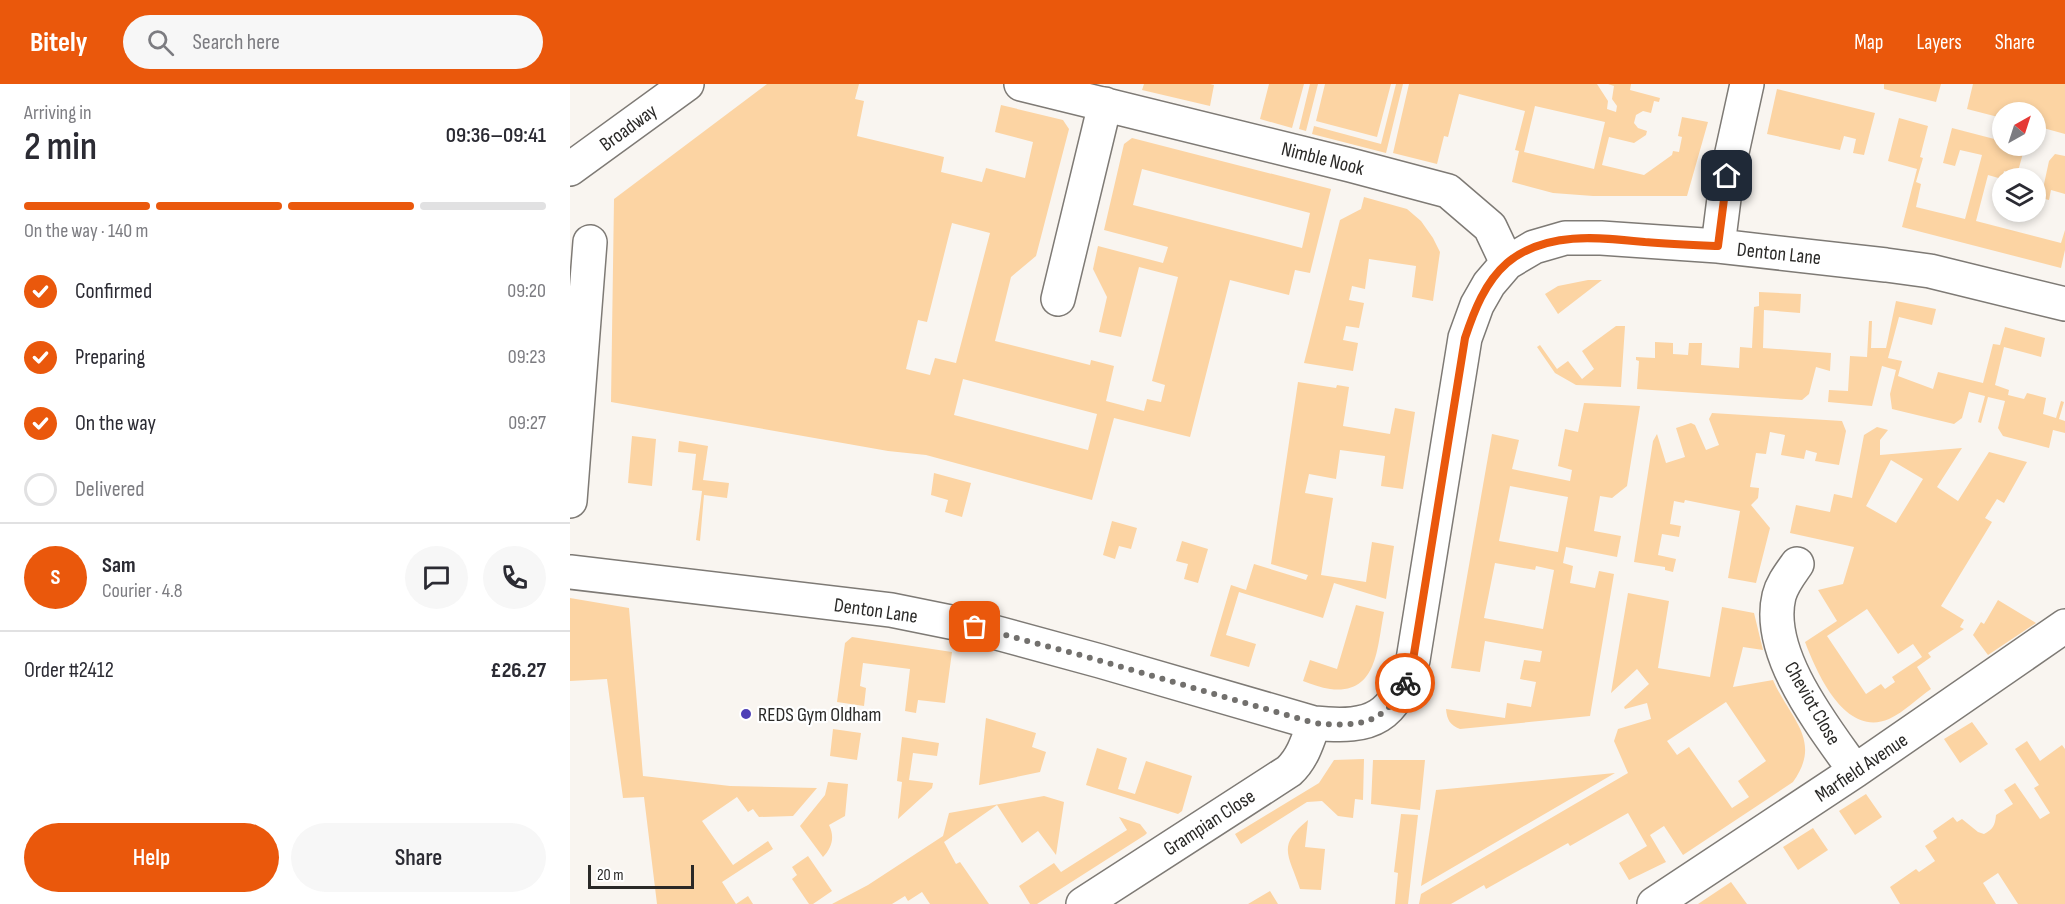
<!DOCTYPE html>
<html lang="en">
<head>
<meta charset="utf-8">
<style>
  :root { --surface:#fff; --page:#f7f7f7; --text:#2b2b33; --muted:#7c7c81; --line:#e1e1e2; --accent:#ea580c }
  body { margin:0; font-family:"Sofia Sans Condensed",sans-serif; background:var(--page); color:var(--text); height:100vh; display:flex; flex-direction:column; font-size:22px; white-space:nowrap }
  * { box-sizing:border-box; margin:0 }
  p { font-size:20px; color:var(--muted) }
  .icon { flex:none; width:33px; height:33px; fill:none; stroke:currentColor; stroke-width:2; stroke-linecap:round; stroke-linejoin:round }
  .map { position:relative; flex:1; overflow:hidden }
  .panel { display:flex; flex-direction:column; background:var(--surface); width:570px }
  .panel>* { flex:none }
  .needle { width:39px; rotate:39deg }
  .controls { position:absolute; left:1422px; top:18px; display:grid; gap:12px }
  .controls a { display:grid; place-items:center; width:54px; height:54px; border-radius:50%; background:var(--surface); box-shadow:0 3px 9px #0003; font-size:30px }
  .scale { position:absolute; left:18px; bottom:15px; width:106px; box-sizing:border-box; padding-left:6px; border:3px solid #2a2927; border-top:0; font-size:16px; line-height:21px; white-space:nowrap; color:#2a2927; -webkit-text-stroke:4px #fff; paint-order:stroke }
  .pin { position:absolute; display:grid; place-items:center; width:51px; height:51px; color:#fff; margin:-26px; border-radius:12px; box-shadow:0 3px 9px #0006 }
  .courier { position:absolute; display:grid; place-items:center; width:60px; height:60px; margin:-30px; border:4px solid #ea580c; border-radius:50%; background:#fff; color:#222; box-shadow:0 2px 8px #0007 }
  .overview em { font-style:normal; font-weight:600 }
  .overview div { display:flex; flex-direction:column-reverse }
  .overview { display:flex; align-items:center; justify-content:space-between; height:102px; padding:0 24px }
  h1 { font-size:39px; font-weight:600; line-height:45px }
  .bar { display:grid; grid-template-columns:repeat(4,1fr); gap:9px 6px; align-content:center; height:72px; padding:0 24px }
  .bar i { height:8px; border-radius:4px; background:var(--line) }
  .bar .on { background:var(--accent) }
  .bar p { grid-column:span 4 }
  .line { display:flex; align-items:center; gap:15px; padding:0 24px; border-top:2px solid var(--line) }
  .line div { flex:1 }
  .round { display:grid; place-items:center; flex:none; width:63px; height:63px; border-radius:32px; background:var(--page) }
  ol { padding:0 24px; list-style:none }
  li { display:flex; align-items:center; gap:18px; height:66px }
  li p { margin-inline-start:auto }
  li .icon { padding:6px; border-radius:50%; background:var(--accent); color:#fff; stroke-width:4 }
  li:last-child { color:var(--muted) }
  li i { width:33px; height:33px; border:3px solid var(--line); border-radius:50% }
  .primary-button { display:flex; gap:12px; margin-top:auto; padding:12px 24px }
  .primary-button a { flex:1; height:69px; border-radius:36px; background:var(--accent); color:#fff; font-size:24px; font-weight:600; line-height:69px; text-align:center }
  .primary-button a+a { background:var(--page); color:var(--text) }
  header { display:flex; align-items:center; gap:36px; box-sizing:border-box; height:84px; padding:0 30px; background:var(--accent); color:#fff }
  header strong { font-size:28px }
  nav { display:flex; gap:33px; margin-inline-start:auto; font-size:21px }
  .search { width:420px; height:54px; background:var(--page); display:flex; align-items:center; gap:15px; box-sizing:border-box; padding:0 21px; border-radius:33px; color:var(--muted); font-size:22px }
  main { display:flex; flex:1; min-height:0 }
  .map>svg:first-child { display:block }
</style>
</head>
<body>
<header>
<strong>Bitely</strong>
<div class="search"><svg class="icon" aria-label="search" viewBox="0 0 24 24"><circle cx="10" cy="10" r="6"/><path d="M15 15l6 6"/></svg>Search here</div>
<nav><a>Map</a><a>Layers</a><a>Share</a></nav>
</header>
<main>
<section class="panel">
<div class="overview"><div><h1>2 min</h1><p>Arriving in</p></div><em>09:36–09:41</em></div>
<div class="bar"><i class="on"></i><i class="on"></i><i class="on"></i><i></i><p>On the way · 140 m</p></div>
<ol>
<li><svg class="icon" aria-label="check" viewBox="0 0 24 24"><path d="M5 12l5 5 9-10"/></svg>Confirmed<p>09:20</p></li>
<li><svg class="icon" aria-label="check" viewBox="0 0 24 24"><path d="M5 12l5 5 9-10"/></svg>Preparing<p>09:23</p></li>
<li><svg class="icon" aria-label="check" viewBox="0 0 24 24"><path d="M5 12l5 5 9-10"/></svg>On the way<p>09:27</p></li>
<li><i></i>Delivered</li>
</ol>
<div class="line" style="height:108px"><b class="round" style="background:var(--accent);color:#fff">S</b><div><b>Sam</b><p>Courier · 4.8</p></div><a class="round"><svg class="icon" aria-label="chat" viewBox="0 0 24 24"><path d="M4 5h16v11H9l-5 4z"/></svg></a><a class="round"><svg class="icon" aria-label="phone" viewBox="0 0 24 24"><path d="M5 4h4l2 5-3 2q2 4 5 5l2-3 5 2v4C11 20 4 13 5 4z"/></svg></a></div>
<div class="line" style="height:78px"><div>Order #2412</div><b>£26.27</b></div>
<div class="primary-button"><a>Help</a><a>Share</a></div>
</section>
<div class="map">
<svg width="1495" height="820" viewBox="0 0 1495 820">
  <rect width="100%" height="100%" fill="#f9f5f0"/>
  <path fill="#fcd4a3" fill-rule="evenodd" d="M 197,0 L 289,0 L 285,15 L 294,17 L 287,52 L 374,73 L 371,88 L 412,98 L 416,84 L 455,94 L 463,58 L 425,48 L 431,21 L 493,36 L 499,45 L 466,172 L 441,193 L 425,257 L 520,281 L 521,276 L 544,282 L 536,317 L 574,327 L 577,315 L 591,318 L 595,301 L 582,297 L 608,193 L 569,183 L 551,253 L 529,248 L 537,213 L 523,185 L 528,162 L 593,179 L 598,163 L 534,146 L 554,60 L 562,54 L 761,105 L 740,189 L 725,186 L 719,211 L 660,196 L 620,353 L 544,334 L 522,416 L 356,371 L 318,367 L 41,318 L 44,115 ZM 572,85 L 740,129 L 732,164 L 563,121 ZM 382,139 L 420,149 L 386,279 L 365,274 L 360,291 L 336,285 L 348,236 L 357,238 ZM 393,295 L 527,330 L 518,366 L 384,331 Z
    M 574,0 L 640,0 L 644,1 L 640,22 L 572,6 Z
    M 699,0 L 734,0 L 722,44 L 690,35 Z
    M 740,0 L 748,0 L 736,47 L 729,45 Z
    M 755,0 L 821,0 L 807,53 L 746,37 Z
    M 826,0 L 833,0 L 816,69 L 742,50 L 744,42 L 811,60 Z
    M 839,0 L 1027,0 L 1038,17 L 1037,25 L 1046,28 L 1047,22 L 1042,15 L 1044,2 L 1038,0 L 1061,0 L 1060,6 L 1090,14 L 1089,18 L 1084,17 L 1081,29 L 1073,27 L 1066,31 L 1064,39 L 1068,44 L 1077,47 L 1076,51 L 1064,59 L 1039,53 L 1032,81 L 1074,91 L 1102,71 L 1103,67 L 1109,68 L 1112,53 L 1108,52 L 1112,33 L 1138,38 L 1117,112 L 1023,112 L 983,109 L 942,98 L 949,67 L 945,66 L 955,27 L 889,10 L 878,53 L 874,52 L 867,80 L 823,69 ZM 965,22 L 1035,38 L 1024,85 L 954,68 Z
    M 1314,0 L 1371,0 L 1366,18 L 1314,5 Z
    M 1403,0 L 1495,0 L 1495,50 L 1466,42 L 1466,28 L 1432,28 L 1432,34 L 1397,25 Z
    M 1207,5 L 1305,29 L 1294,71 L 1283,69 L 1286,55 L 1274,52 L 1270,66 L 1197,50 Z
    M 1329,34 L 1358,42 L 1350,73 L 1353,74 L 1346,98 L 1351,100 L 1346,123 L 1395,135 L 1412,71 L 1390,66 L 1385,82 L 1373,79 L 1382,44 L 1432,57 L 1432,62 L 1451,62 L 1453,69 L 1447,91 L 1434,87 L 1432,95 L 1418,91 L 1406,137 L 1491,159 L 1495,146 L 1495,166 L 1491,184 L 1332,143 L 1347,85 L 1318,77 Z
    M 1485,70 L 1495,72 L 1495,110 L 1481,106 L 1479,116 L 1471,114 L 1479,77 Z
    M 794,113 L 837,125 L 851,137 L 863,154 L 870,168 L 863,217 L 842,213 L 846,182 L 799,175 L 795,205 L 782,202 L 779,216 L 794,219 L 789,244 L 776,242 L 773,256 L 788,259 L 783,287 L 734,279 L 770,136 L 791,125 Z
    M 1018,196 L 1032,196 L 988,230 L 975,210 L 988,202 Z
    M 1189,208 L 1231,210 L 1230,229 L 1194,226 L 1193,264 L 1261,269 L 1260,287 L 1246,283 L 1239,310 L 1232,316 L 1067,305 L 1069,277 L 1066,276 L 1066,273 L 1085,274 L 1085,258 L 1103,259 L 1103,270 L 1118,271 L 1119,259 L 1132,259 L 1131,281 L 1169,284 L 1170,263 L 1182,264 L 1184,223 L 1189,222 Z
    M 1326,217 L 1366,225 L 1362,241 L 1329,233 L 1318,274 L 1332,277 L 1328,292 L 1363,305 L 1368,288 L 1413,299 L 1423,260 L 1430,261 L 1435,243 L 1475,254 L 1471,273 L 1434,263 L 1425,301 L 1439,306 L 1438,311 L 1454,315 L 1457,309 L 1476,314 L 1473,330 L 1486,334 L 1491,317 L 1494,318 L 1489,335 L 1495,337 L 1495,349 L 1483,346 L 1479,364 L 1433,352 L 1428,344 L 1435,317 L 1418,313 L 1411,339 L 1408,338 L 1415,312 L 1399,308 L 1392,334 L 1384,340 L 1322,325 L 1320,310 L 1326,286 L 1312,282 L 1302,322 L 1258,318 L 1259,306 L 1278,307 L 1280,272 L 1297,273 L 1299,237 L 1302,237 L 1301,264 L 1316,264 Z
    M 1046,242 L 1055,242 L 1051,303 L 1006,301 L 985,289 L 967,263 L 970,261 L 987,285 L 998,277 L 1012,295 L 1024,285 L 1012,267 Z
    M 728,298 L 766,304 L 767,301 L 779,303 L 773,342 L 820,350 L 825,324 L 845,328 L 833,405 L 811,402 L 815,372 L 770,366 L 766,395 L 739,390 L 735,409 L 763,414 L 751,491 L 796,498 L 802,458 L 824,462 L 816,515 L 764,499 L 753,534 L 669,508 L 656,551 L 686,560 L 679,583 L 640,572 L 661,501 L 676,506 L 684,480 L 736,496 L 738,491 L 701,480 Z
    M 1014,319 L 1070,322 L 1057,402 L 1042,414 L 1030,412 L 1024,447 L 1051,452 L 1047,473 L 996,463 L 993,479 L 1003,482 L 1000,499 L 1025,504 L 1029,487 L 1044,490 L 1020,632 L 890,645 C 880,641 877,636 876,625 L 935,634 L 937,619 L 961,623 L 966,598 L 950,595 L 954,576 L 970,578 L 972,567 L 915,557 L 910,588 L 881,584 L 922,350 L 949,356 L 942,385 L 1000,397 L 1002,386 L 988,382 L 995,345 L 1008,348 ZM 940,402 L 998,413 L 988,468 L 929,457 ZM 925,479 L 965,486 L 966,482 L 984,486 L 973,545 L 914,534 Z
    M 1142,329 L 1272,337 L 1276,347 L 1269,381 L 1245,377 L 1247,369 L 1236,366 L 1234,375 L 1211,371 L 1215,351 L 1200,348 L 1196,370 L 1186,369 L 1180,403 L 1189,404 L 1188,414 L 1181,421 L 1200,444 L 1186,499 L 1158,494 L 1170,427 L 1115,416 L 1114,419 L 1104,417 L 1100,440 L 1111,442 L 1109,453 L 1092,450 L 1088,471 L 1106,475 L 1103,488 L 1095,486 L 1095,483 L 1064,478 L 1083,357 L 1087,350 L 1096,379 L 1115,373 L 1106,344 L 1121,339 L 1125,341 L 1136,366 L 1149,361 L 1139,335 Z
    M 1307,343 L 1318,346 L 1310,356 L 1310,371 L 1392,364 L 1367,403 L 1388,417 L 1419,368 L 1457,378 L 1434,419 L 1427,415 L 1415,434 L 1422,438 L 1371,522 L 1394,536 L 1390,543 L 1394,545 L 1358,569 L 1361,573 L 1347,583 L 1361,605 C 1348,614 1334,628 1319,635 C 1275,654 1247,589 1235,558 L 1267,537 L 1248,506 L 1273,500 L 1284,463 L 1220,449 L 1226,421 L 1260,428 L 1264,410 L 1282,414 L 1294,351 ZM 1321,376 L 1353,395 L 1326,439 L 1296,422 ZM 1297,525 L 1328,570 L 1343,560 L 1352,573 L 1322,593 L 1325,598 L 1315,605 L 1311,600 L 1296,610 L 1257,552 Z
    M 62,352 L 86,355 L 82,402 L 58,399 Z
    M 109,357 L 138,362 L 133,396 L 159,399 L 157,414 L 134,411 L 130,457 L 126,456 L 132,407 L 122,406 L 126,370 L 108,368 Z
    M 364,389 L 401,399 L 392,433 L 375,428 L 378,416 L 361,411 Z
    M 542,437 L 567,444 L 561,465 L 549,462 L 545,475 L 533,471 Z
    M 612,457 L 638,465 L 628,499 L 614,495 L 618,480 L 606,477 Z
    M 1058,509 L 1099,517 L 1088,584 L 1140,593 L 1152,523 L 1184,529 L 1193,566 L 1173,563 L 1163,603 L 1203,596 C 1220,635 1253,656 1223,698 L 1113,771 L 1094,742 L 1080,751 L 1096,778 L 1059,796 L 1049,779 L 1077,762 L 1058,729 L 1000,762 L 998,759 L 916,805 L 914,801 L 881,820 L 849,820 L 851,810 L 1058,689 L 1044,657 L 1048,645 L 1081,635 L 1077,619 L 1055,625 L 1054,623 L 1079,600 L 1067,585 L 1041,609 ZM 1156,618 L 1196,677 L 1168,697 L 1179,713 L 1162,724 L 1119,663 L 1107,671 L 1097,657 Z
    M 0,514 L 59,524 L 73,692 L 160,702 L 247,704 L 223,732 L 189,733 L 183,725 L 178,728 L 167,713 L 132,737 L 163,781 L 198,757 L 203,765 L 152,798 L 166,820 L 178,812 L 183,820 L 87,820 L 74,713 L 53,714 L 37,595 L 0,597 Z
    M 1428,516 L 1466,539 L 1418,571 L 1403,551 L 1411,538 L 1414,540 Z
    M 786,521 L 814,528 C 807,563 808,611 760,605 C 751,604 742,600 733,597 L 740,576 L 767,585 Z
    M 282,553 L 382,568 L 375,619 L 348,616 L 346,629 L 335,627 L 340,585 L 293,579 L 290,602 L 296,604 L 294,622 L 267,618 L 275,559 Z
    M 416,634 L 466,649 L 462,663 L 476,668 L 470,688 L 409,701 Z
    M 1402,638 L 1418,660 L 1390,679 L 1374,655 Z
    M 263,645 L 291,649 L 287,676 L 260,672 Z
    M 332,653 L 369,659 L 367,672 L 343,669 L 339,696 L 363,699 L 362,704 L 328,735 L 332,698 L 327,697 Z
    M 1457,657 L 1470,677 L 1492,661 L 1495,665 L 1495,820 L 1448,820 L 1428,789 L 1413,799 L 1426,820 L 1330,820 L 1320,803 L 1346,785 L 1349,788 L 1365,777 L 1355,762 L 1367,754 L 1363,747 L 1383,733 L 1387,738 L 1392,735 L 1408,748 L 1414,750 C 1423,745 1425,742 1426,731 L 1443,720 L 1434,706 L 1445,699 L 1470,735 L 1480,729 L 1464,704 L 1469,701 L 1445,665 Z
    M 527,664 L 557,674 L 548,705 L 565,710 L 576,677 L 622,692 L 612,727 L 608,730 L 516,701 Z
    M 794,675 L 793,716 L 785,715 L 783,734 L 768,732 L 752,717 L 737,718 L 671,760 L 665,750 L 749,699 L 764,676 Z
    M 803,676 L 855,676 L 850,726 L 801,720 Z
    M 1045,689 L 851,802 L 866,706 Z
    M 258,698 L 278,700 L 275,732 L 259,741 C 265,753 262,764 253,773 L 230,742 L 255,711 Z
    M 1296,710 L 1312,733 L 1285,751 L 1269,727 Z
    M 474,712 L 494,718 L 486,771 L 468,747 L 452,759 L 427,721 L 374,758 L 386,780 L 390,778 L 419,820 L 360,820 L 352,808 L 338,817 L 335,812 L 322,820 L 262,820 L 298,801 L 373,752 L 379,729 Z
    M 831,730 L 848,731 L 838,820 L 825,820 L 828,789 L 824,788 Z
    M 549,733 L 570,740 L 577,749 L 575,751 L 467,820 L 460,820 L 449,802 L 484,779 L 491,788 L 557,746 Z
    M 738,736 L 735,763 L 755,765 L 751,806 L 730,805 C 719,771 706,762 738,736 Z
    M 1243,744 L 1258,766 L 1228,786 L 1213,763 Z
    M 238,772 L 262,807 L 243,820 L 239,820 L 222,795 L 227,791 L 222,783 Z
    M 1161,798 L 1177,820 L 1128,820 Z
    M 700,807 L 708,820 L 678,820 Z"/>
  <g fill="none" stroke-linecap="round" stroke-linejoin="round">
    <defs>
      <path id="minor" d="M 451,0 L 780,81 L 878,107 L 920,143 L 937,179
        M 1148,162 L 1157,91 L 1177,0
        M 488,215 L 535,20
        M 0,417 L 20,158
        M 1227,480 C 1220,490 1212,500 1209,512 C 1195,570 1254,643 1285,687
        M 0,488 L 321,526 L 405,543 L 530,577 L 744,639 C 805,645 823,634 843,576 L 895,254 L 907,221 L 919,200 L 937,179 L 964,163 L 995,154 L 1031,154 L 1148,162 L 1316,181 L 1360,187 L 1495,220
        M 513,820 L 719,687 C 733,674 738,656 744,639
        M 1084,820 L 1285,687 L 1495,542"/>
      <path id="highway" d="M 0,85 L 117,0"/>
    </defs>
    <use href="#minor" stroke="#7e7a75" stroke-width="36"/>
    <use href="#highway" stroke="#7e7a75" stroke-width="36"/>
    <use href="#minor" stroke="#fff" stroke-width="33"/>
    <use href="#highway" stroke="#fff" stroke-width="33"/>
  </g>
  <g fill="none" stroke-linecap="round" stroke-linejoin="round">
    <path stroke="#72706d" stroke-width="6" stroke-dasharray="0 10.8" d="M 405,543 L 514,572 L 744,639 C 787,643 814,642 835,599"/>
    <path stroke="#ea580c" stroke-width="8" d="M 835,599 L 843,576 L 895,254 C 904,227 915,198 937,179 C 975,147 1029,153 1075,158 C 1099,160 1124,161 1148,162 L 1157,92"/>
  </g>
  <circle fill="#4e3fb6" stroke="#fff" stroke-width="2" cx="176" cy="630" r="6"/>
  <g text-anchor="middle" stroke-width="4.5" stroke-linejoin="round" paint-order="stroke">
    <g font-size="20" fill="#2a2927" stroke="#fff">
      <text transform="translate(58 43) rotate(-36)" y="7">Broadway</text>
      <text transform="translate(753 74) rotate(14)" y="7">Nimble Nook</text>
      <text transform="translate(1209 169) rotate(6)" y="7">Denton Lane</text>
      <text transform="translate(306 526) rotate(8)" y="7">Denton Lane</text>
      <text transform="translate(1243 619) rotate(60)" y="7">Cheviot Close</text>
      <text transform="translate(1291 683) rotate(-34)" y="7">Marfield Avenue</text>
      <text transform="translate(639 738) rotate(-33)" y="7">Grampian Close</text>
    </g>
    <g font-size="20" fill="#2a2927" stroke="#fff" text-anchor="start">
      <text x="188" y="637">REDS Gym Oldham</text>
    </g>
  </g>
</svg>
<div class="controls">
<a><svg class="needle" viewBox="-14 -14 28 28"><path d="M0-13l5 13h-10z" fill="#e53935"/><path d="M0 13l5-13h-10z" fill="#7c7c81"/></svg></a>
<a><svg class="icon" aria-label="layers" viewBox="0 0 24 24"><path d="M12 4l9 5-9 5-9-5zM3 14l9 5 9-5"/></svg></a>
</div>
<div class="scale">20 m</div>
<div class="pin" style="left:405px;top:543px;background:#ea580c"><svg class="icon" aria-label="bag" viewBox="0 0 24 24"><path d="M5 8h14l-1 12H6zM9 8a3 3 0 0 1 6 0"/></svg></div>
<div class="pin" style="left:1157px;top:92px;background:#1f2937"><svg class="icon" aria-label="home" viewBox="0 0 24 24"><path d="M3 11l9-7 9 7M6 9v11h12V9"/></svg></div>
<div class="courier" style="left:835px;top:599px"><svg class="icon" aria-label="bike" viewBox="0 0 24 24"><circle cx="6" cy="16" r="4"/><circle cx="18" cy="16" r="4"/><path d="M6 16l4-8h5l3 8M10 8l3 8H6M13 5h3"/></svg></div>
</div>
</main>
</body>
</html>
